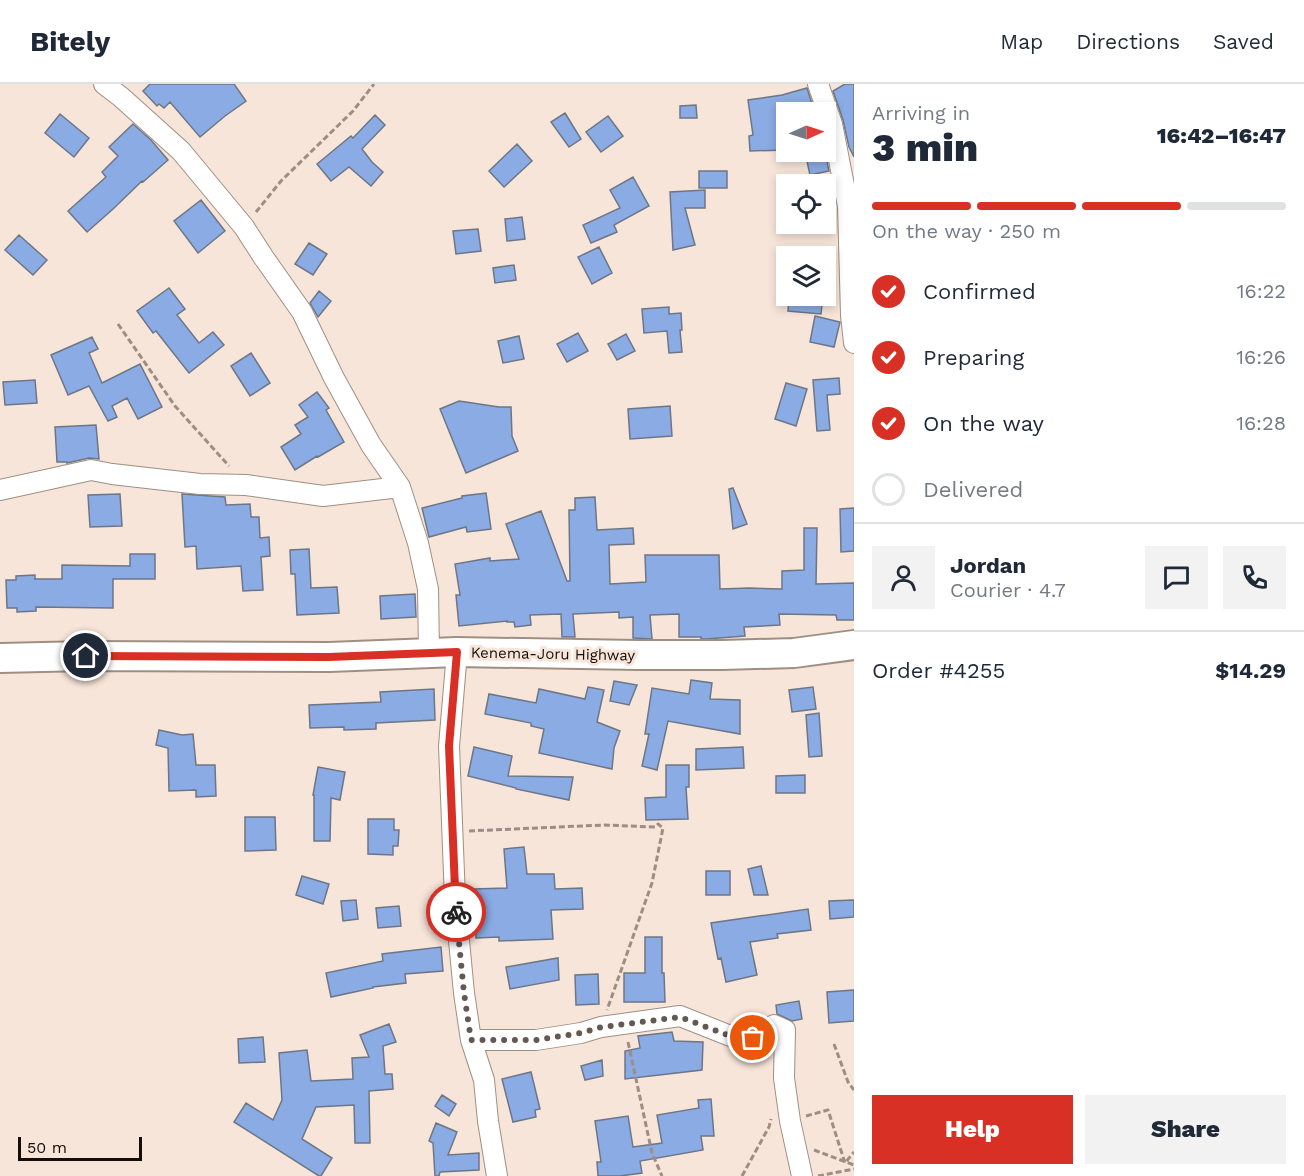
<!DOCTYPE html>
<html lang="en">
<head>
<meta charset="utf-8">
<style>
  :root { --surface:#fff; --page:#f2f2f3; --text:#1f2937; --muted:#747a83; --line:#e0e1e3; --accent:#d93025 }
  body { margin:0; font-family:"Work Sans",sans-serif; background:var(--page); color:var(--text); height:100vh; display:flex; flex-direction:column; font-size:22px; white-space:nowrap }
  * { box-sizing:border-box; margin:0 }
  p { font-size:20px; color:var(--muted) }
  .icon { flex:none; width:33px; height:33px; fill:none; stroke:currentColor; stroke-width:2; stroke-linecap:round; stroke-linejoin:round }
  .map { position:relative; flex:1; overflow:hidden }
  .side { display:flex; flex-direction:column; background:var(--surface); width:450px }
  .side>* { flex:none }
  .needle { width:39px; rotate:87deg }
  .tools { position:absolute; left:776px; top:18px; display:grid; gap:12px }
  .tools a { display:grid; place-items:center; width:60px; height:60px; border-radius:0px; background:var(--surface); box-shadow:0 3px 9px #0003; font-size:30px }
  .scale { position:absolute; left:18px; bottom:15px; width:124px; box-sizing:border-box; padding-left:6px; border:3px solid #140e09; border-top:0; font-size:16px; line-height:21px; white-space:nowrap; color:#140e09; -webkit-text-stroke:4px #f8e5d9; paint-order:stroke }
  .pin { position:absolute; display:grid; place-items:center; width:51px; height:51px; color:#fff; margin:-26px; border:3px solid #fff; border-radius:50%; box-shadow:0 2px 6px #0007 }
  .courier { position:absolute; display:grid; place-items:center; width:60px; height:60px; margin:-30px; border:4px solid #d93025; border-radius:50%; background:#fff; color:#222; box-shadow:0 2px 8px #0007 }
  .head em { font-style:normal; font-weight:800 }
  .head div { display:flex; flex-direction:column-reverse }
  .head { display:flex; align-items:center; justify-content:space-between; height:102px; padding:0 18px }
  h1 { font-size:39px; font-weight:800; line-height:45px }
  .bar { display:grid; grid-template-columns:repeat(4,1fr); gap:9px 6px; align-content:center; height:72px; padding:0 18px }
  .bar i { height:8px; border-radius:4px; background:var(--line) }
  .bar .current { background:var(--accent) }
  .bar p { grid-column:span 4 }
  .line { display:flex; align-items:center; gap:15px; padding:0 18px; border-top:2px solid var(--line) }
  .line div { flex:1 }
  .round { display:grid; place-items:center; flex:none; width:63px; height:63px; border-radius:0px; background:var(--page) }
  ol { padding:0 18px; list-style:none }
  li { display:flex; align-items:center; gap:18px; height:66px }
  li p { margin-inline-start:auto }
  li .icon { padding:6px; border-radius:50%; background:var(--accent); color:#fff; stroke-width:4 }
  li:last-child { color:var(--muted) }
  li i { width:33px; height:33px; border:3px solid var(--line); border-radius:50% }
  .cta { display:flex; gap:12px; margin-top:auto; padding:12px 18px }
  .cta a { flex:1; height:69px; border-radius:0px; background:var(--accent); color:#fff; font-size:24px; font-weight:800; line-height:69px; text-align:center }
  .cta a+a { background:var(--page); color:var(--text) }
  header { display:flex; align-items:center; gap:36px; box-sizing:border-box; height:84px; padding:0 30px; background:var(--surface); border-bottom:2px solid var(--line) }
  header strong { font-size:28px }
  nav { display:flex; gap:33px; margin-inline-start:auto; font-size:21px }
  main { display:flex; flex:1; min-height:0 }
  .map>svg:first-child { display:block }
</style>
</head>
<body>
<header>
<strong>Bitely</strong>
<nav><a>Map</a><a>Directions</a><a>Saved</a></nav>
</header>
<main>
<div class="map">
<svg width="854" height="1092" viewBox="0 0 854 1092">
  <rect width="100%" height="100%" fill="#f8e5d9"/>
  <path fill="#8aabe3" stroke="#6d7686" stroke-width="1.5" d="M 150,0 L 234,0 L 246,17 L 225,32 L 200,53 L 170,18 L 164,24 L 159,20 L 157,22 L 143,7 Z
    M 845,0 L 854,0 L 854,73 L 849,63 L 843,36 L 833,7 Z
    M 807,4 L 813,23 L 794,28 L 786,28 L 786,66 L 750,67 L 749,52 L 753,51 L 748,16 L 782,11 Z
    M 696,21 L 697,34 L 680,34 L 680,22 Z
    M 565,29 L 581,55 L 569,63 L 551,38 Z
    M 60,30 L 89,54 L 74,73 L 45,49 Z
    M 375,31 L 385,41 L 362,65 L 372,78 L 383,88 L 371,102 L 349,83 L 331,97 L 317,80 L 351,52 L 353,54 Z
    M 608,32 L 623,52 L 601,68 L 586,48 Z
    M 133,40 L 151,56 L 168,76 L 143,98 L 142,97 L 113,125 L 87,148 L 68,127 L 106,93 L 102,88 L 118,72 L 109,63 Z
    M 517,60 L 532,77 L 504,103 L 489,87 Z
    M 805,68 L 825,68 L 829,87 L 810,91 Z
    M 699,87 L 727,87 L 727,104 L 699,104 Z
    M 633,93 L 649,122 L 614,141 L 617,148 L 591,159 L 583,141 L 620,124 L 610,106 Z
    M 705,106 L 705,124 L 685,124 L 695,161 L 673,166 L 670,108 Z
    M 201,116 L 225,147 L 198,169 L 174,137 Z
    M 522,133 L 525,155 L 507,157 L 505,135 Z
    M 478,145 L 481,167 L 456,170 L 453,147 Z
    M 19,151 L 47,176 L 33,191 L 5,166 Z
    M 309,159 L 327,170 L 313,191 L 295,180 Z
    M 599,163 L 612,189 L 592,200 L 578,173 Z
    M 514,181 L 516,196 L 495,199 L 493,184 Z
    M 169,204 L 185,225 L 177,231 L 199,259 L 213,248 L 224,261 L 189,289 L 156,247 L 153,249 L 137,227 Z
    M 319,207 L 331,217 L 318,233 L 310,219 Z
    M 789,212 L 823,212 L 821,230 L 788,227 Z
    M 669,223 L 669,230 L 681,229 L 682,246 L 680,246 L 682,268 L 669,269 L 667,247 L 644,249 L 642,225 Z
    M 815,232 L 840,238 L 834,263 L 810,258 Z
    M 578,249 L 588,267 L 567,278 L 557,260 Z
    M 626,250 L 635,267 L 617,276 L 608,260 Z
    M 519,252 L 524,275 L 503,279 L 498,257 Z
    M 92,253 L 98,265 L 89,269 L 102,299 L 140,280 L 162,323 L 138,335 L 127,314 L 112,322 L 117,333 L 108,337 L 89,302 L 68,311 L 51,271 Z
    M 251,269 L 270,299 L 250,312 L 231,282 Z
    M 839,294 L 840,310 L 827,311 L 830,346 L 817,347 L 813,296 Z
    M 35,296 L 37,319 L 5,321 L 3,298 Z
    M 786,299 L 807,305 L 796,342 L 775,335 Z
    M 317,308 L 329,324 L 326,326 L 344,358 L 318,373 L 317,372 L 295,386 L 281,363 L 301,350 L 295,341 L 308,333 L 299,321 Z
    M 459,317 L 499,323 L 511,323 L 512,352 L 518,367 L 466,389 L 440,325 Z
    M 670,322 L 672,352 L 630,355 L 628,325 Z
    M 96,341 L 99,375 L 89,374 L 67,379 L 67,378 L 57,378 L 55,343 Z
    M 733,404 L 747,440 L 733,445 L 729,405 Z
    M 486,409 L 491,445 L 467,448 L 466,443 L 429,453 L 422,424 L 462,414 L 462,412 Z
    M 120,410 L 122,442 L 90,443 L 88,411 Z
    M 182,410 L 225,413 L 226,421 L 250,420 L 251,433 L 259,433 L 260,454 L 269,453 L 270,472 L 261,473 L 263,506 L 243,507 L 241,482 L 197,485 L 196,462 L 185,463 Z
    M 595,413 L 597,446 L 633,444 L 634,460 L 609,461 L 610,500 L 646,498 L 645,471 L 719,471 L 720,505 L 749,504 L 782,505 L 782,487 L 804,486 L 804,444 L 817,444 L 816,500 L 854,499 L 854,536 L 837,536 L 836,531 L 779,530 L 780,541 L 744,543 L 745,552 L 706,555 L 701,555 L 701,553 L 679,553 L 679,530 L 650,531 L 652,555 L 633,554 L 633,533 L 619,534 L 619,528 L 573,530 L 575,553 L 562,553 L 561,530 L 530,531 L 531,541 L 515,543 L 514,538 L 507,538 L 507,537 L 459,542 L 456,511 L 460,511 L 455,480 L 490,474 L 490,477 L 519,475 L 506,440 L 541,427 L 567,497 L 570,497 L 569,426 L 575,426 L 575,414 Z
    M 854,424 L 854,467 L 841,468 L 840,425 Z
    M 309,465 L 311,504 L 337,503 L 339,529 L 297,531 L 295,490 L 291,490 L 290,466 Z
    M 130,470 L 155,470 L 155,495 L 113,495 L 113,524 L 36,523 L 36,527 L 17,528 L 17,524 L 7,524 L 6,496 L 16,496 L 16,492 L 35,491 L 35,495 L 62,495 L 62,481 L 130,482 Z
    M 415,510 L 416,533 L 381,535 L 380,512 Z
    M 691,596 L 712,599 L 710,615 L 740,616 L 740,650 L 668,637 L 657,686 L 642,682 L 649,650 L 645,650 L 652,604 L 689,610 Z
    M 614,597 L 637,601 L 629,621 L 610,617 Z
    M 588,603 L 604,606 L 597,638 L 620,647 L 614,664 L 612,685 L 539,669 L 544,645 L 531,642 L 531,639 L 485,630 L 489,610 L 536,619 L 539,605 L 585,615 Z
    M 813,603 L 816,625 L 792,628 L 789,606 Z
    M 434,605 L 435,636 L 376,639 L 376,645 L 344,646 L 344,643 L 310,644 L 309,621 L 381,618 L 380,608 Z
    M 819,629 L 822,672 L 809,673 L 806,631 Z
    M 159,646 L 182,651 L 193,650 L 196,681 L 215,681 L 216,712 L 196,713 L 196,706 L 169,707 L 168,664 L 156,661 Z
    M 474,663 L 512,672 L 508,692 L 573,693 L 569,716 L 516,705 L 516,704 L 468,692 Z
    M 743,663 L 744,684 L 696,686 L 696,665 Z
    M 666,681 L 689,681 L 689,703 L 686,703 L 688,735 L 646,736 L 645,714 L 666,713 Z
    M 318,683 L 345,688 L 340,716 L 331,714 L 330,757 L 314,757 L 314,711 L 313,711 Z
    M 805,691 L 805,709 L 776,709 L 776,692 Z
    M 245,733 L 275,733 L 276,766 L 245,767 Z
    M 368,735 L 394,735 L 394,746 L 399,746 L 398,762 L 393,762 L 393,771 L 368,770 Z
    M 524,763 L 527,790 L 554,790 L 555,805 L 582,804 L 583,825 L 551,826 L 553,855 L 499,857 L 499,853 L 476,854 L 474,805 L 507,804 L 504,765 Z
    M 761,782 L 768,811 L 754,811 L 748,785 Z
    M 706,787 L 730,787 L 730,811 L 706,811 Z
    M 302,792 L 329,800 L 323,820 L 296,811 Z
    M 356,816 L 358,835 L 343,837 L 341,817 Z
    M 854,816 L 854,833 L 830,835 L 829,817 Z
    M 399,822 L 401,842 L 378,844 L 376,824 Z
    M 808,825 L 811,846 L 777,850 L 778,854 L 750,858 L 757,891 L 726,898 L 721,874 L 718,875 L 711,839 Z
    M 645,853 L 662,853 L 662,889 L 664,889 L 665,918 L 624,918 L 624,889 L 645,889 Z
    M 441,863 L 443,887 L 405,890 L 406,899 L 373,903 L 373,904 L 331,913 L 326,889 L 383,877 L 382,870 Z
    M 558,874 L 559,896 L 510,905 L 506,883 Z
    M 598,890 L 599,920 L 576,921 L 575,891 Z
    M 854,906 L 854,937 L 829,939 L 827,908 Z
    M 799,917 L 802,935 L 792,937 L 777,930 L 776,921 Z
    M 389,940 L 396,958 L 383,962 L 385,990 L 392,990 L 393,1005 L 369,1007 L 370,1059 L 355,1059 L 354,1021 L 316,1023 L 302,1055 L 332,1074 L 321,1092 L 319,1092 L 234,1038 L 246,1019 L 273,1036 L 282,1016 L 279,969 L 307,966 L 311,997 L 353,995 L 352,974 L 369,973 L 360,951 Z
    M 672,948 L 674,957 L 703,958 L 702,986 L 625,995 L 625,967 L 640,964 L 638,952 Z
    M 263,953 L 265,978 L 239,979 L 238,955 Z
    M 602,976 L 603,992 L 585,996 L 581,982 Z
    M 531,988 L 540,1025 L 535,1026 L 536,1033 L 513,1038 L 502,995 Z
    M 442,1011 L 456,1020 L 449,1032 L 435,1022 Z
    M 711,1015 L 714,1052 L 701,1052 L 703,1066 L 640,1077 L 642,1089 L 620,1092 L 598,1092 L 597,1078 L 601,1078 L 595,1037 L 628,1032 L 633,1063 L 662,1059 L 657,1031 L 699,1024 L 698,1016 Z
    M 436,1039 L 457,1048 L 448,1071 L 479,1069 L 479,1086 L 440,1088 L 439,1092 L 435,1092 L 433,1059 L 429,1057 Z"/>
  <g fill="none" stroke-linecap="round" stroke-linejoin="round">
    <defs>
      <path id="minor" d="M 104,0 L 121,13 L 181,67 L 244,143 L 264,174 L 302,228 L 334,294 L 371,361 L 400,403 L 418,459 L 428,505 L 429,568
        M 818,0 L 832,40 L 848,122 L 851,231 L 854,259
        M 0,406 L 91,386 L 112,390 L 200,400 L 246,401 L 323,412 L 400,403
        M 457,568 L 449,662 L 455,815 L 464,909 L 471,956 L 484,996 L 488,1037 L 497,1092
        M 471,956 L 536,956 L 581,949 L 601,943 L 680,932 L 738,955 L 753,954 L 774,941 L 785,946 L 784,994 L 790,1037 L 802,1092"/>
      <path id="highway" d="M 0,574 L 86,572 L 329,573 L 457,568 L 638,571 L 722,571 L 794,569 L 854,561"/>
    </defs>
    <use href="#minor" stroke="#9f8f83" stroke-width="22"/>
    <use href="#highway" stroke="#9f8f83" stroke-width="32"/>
    <path stroke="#9c8e85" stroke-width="3" stroke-dasharray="6 3" stroke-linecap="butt" d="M 256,128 L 281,97 L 353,27 L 374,0
      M 118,240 L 175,322 L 229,382
      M 469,747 L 604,741 L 655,743 L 658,740 L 663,744 L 652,799 L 607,926
      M 628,958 L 652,1069 L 662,1092
      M 834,960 L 848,998 L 854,1006
      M 806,1032 L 828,1026 L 845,1079 L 854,1068
      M 814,1066 L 854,1081
      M 742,1092 L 769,1043 L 771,1035
      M 818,1092 L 854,1085"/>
    <use href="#minor" stroke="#fff" stroke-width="20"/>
    <use href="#highway" stroke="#fff" stroke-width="28"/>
  </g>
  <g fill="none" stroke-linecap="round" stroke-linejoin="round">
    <path stroke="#645952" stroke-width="6" stroke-dasharray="0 10.8" d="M 456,828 L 464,909 L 471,956 L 536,956 L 581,949 L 602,943 L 680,933 L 738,955 L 753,954"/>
    <path stroke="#d93025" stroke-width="8" d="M 86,572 L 329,573 L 457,568 L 449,662 L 456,828"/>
  </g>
  <g text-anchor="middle" stroke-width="6" stroke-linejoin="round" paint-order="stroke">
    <g font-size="15" fill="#140e09" stroke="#f8e5d9">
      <text transform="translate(553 570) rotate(1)" y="5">Kenema-Joru Highway</text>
    </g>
  </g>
</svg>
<div class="tools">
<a><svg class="needle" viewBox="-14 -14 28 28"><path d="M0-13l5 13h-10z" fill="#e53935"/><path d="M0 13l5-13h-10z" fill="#747a83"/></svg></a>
<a><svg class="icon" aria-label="locate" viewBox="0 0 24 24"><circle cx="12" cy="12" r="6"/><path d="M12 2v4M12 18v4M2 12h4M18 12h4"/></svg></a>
<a><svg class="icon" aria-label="layers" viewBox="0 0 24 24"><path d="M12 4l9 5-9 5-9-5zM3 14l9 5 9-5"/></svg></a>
</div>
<div class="scale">50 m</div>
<div class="pin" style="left:753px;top:954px;background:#ea580c"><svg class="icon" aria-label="bag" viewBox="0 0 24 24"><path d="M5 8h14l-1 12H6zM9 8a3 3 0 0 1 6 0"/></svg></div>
<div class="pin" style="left:86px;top:572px;background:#1f2937"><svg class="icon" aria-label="home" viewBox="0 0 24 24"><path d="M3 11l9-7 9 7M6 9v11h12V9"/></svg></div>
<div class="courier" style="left:456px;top:828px"><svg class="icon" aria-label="bike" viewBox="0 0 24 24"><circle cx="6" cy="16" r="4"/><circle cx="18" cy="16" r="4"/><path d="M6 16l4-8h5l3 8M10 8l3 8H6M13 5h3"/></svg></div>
</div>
<section class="side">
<div class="head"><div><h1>3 min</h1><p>Arriving in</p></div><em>16:42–16:47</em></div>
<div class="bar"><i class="current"></i><i class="current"></i><i class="current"></i><i></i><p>On the way · 250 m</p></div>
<ol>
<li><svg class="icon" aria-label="check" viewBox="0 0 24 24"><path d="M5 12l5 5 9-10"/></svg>Confirmed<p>16:22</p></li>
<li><svg class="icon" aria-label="check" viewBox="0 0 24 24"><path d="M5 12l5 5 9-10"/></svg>Preparing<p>16:26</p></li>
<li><svg class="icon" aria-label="check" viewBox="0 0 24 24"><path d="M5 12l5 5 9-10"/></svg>On the way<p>16:28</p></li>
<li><i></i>Delivered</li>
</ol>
<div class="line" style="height:108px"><a class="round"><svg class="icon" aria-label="person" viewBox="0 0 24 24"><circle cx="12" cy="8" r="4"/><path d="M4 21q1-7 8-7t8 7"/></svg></a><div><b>Jordan</b><p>Courier · 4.7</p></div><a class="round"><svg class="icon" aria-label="chat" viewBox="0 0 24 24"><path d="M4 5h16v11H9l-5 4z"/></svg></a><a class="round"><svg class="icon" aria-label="phone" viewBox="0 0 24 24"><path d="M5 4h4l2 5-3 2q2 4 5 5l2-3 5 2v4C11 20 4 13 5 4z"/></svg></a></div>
<div class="line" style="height:78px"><div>Order #4255</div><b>$14.29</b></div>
<div class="cta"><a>Help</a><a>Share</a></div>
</section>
</main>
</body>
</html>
